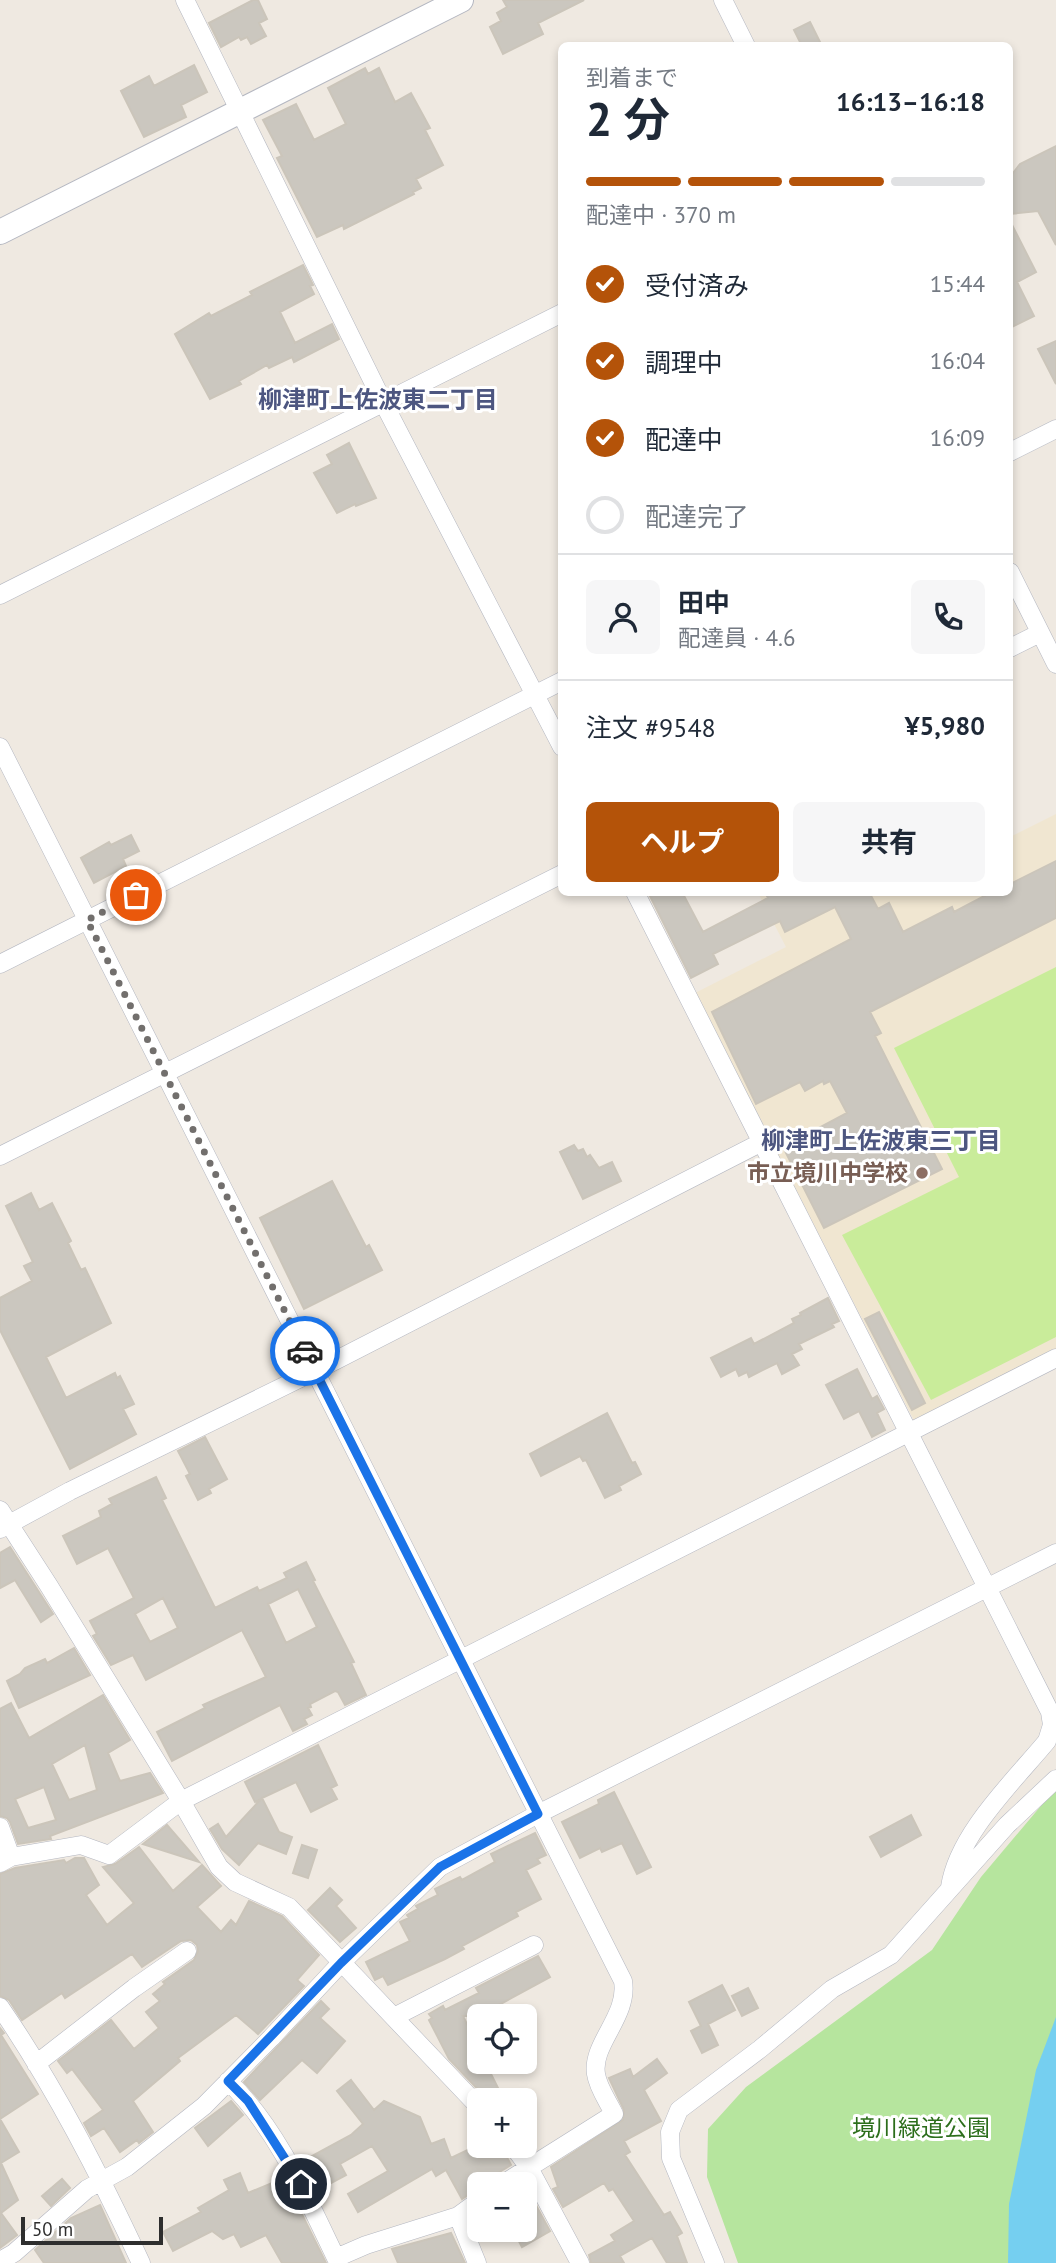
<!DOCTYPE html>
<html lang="ja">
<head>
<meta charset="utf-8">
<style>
  :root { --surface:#fff; --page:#f6f6f7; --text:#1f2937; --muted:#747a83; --line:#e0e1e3; --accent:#b45309 }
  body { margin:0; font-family:"PT Sans","Noto Sans JP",sans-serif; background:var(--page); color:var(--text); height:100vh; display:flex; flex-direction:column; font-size:26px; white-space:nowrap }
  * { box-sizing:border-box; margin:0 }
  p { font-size:23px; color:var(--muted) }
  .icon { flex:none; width:38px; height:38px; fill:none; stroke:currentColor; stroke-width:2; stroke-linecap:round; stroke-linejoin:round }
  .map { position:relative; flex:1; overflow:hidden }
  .panel { position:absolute; left:558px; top:42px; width:455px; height:854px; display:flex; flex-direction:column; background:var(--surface); border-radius:10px; box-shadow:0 4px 10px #0003 }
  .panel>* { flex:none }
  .tools { position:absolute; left:467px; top:2004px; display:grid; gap:14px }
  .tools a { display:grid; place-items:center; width:70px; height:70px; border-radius:10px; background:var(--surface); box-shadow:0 4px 10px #0003; font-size:35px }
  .scale { position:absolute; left:21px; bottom:18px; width:142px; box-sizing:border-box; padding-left:7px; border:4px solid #2e2e2e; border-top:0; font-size:19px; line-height:24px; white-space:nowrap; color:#2e2e2e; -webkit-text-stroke:5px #fff; paint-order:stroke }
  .pin { position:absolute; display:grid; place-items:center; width:60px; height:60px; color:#fff; margin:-30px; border:4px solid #fff; border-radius:50%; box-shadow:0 2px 7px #0007 }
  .courier { position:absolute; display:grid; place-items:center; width:70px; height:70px; margin:-35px; border:5px solid #1a73e8; border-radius:50%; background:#fff; color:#222; box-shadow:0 2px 9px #0007 }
  .overview em { font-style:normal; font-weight:700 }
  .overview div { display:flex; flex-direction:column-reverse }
  .overview { display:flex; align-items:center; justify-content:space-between; height:119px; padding:0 28px }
  h1 { font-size:46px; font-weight:700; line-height:52px }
  .bar { display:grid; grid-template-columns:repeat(4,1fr); gap:10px 7px; align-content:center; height:84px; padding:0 28px }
  .bar i { height:9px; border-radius:5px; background:var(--line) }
  .bar .on { background:var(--accent) }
  .bar p { grid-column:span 4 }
  .line { display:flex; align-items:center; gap:18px; padding:0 28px; border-top:2px solid var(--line) }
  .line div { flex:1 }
  .round { display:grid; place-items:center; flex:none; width:74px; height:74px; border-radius:10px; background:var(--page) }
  ol { padding:0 28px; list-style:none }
  li { display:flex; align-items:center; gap:21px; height:77px }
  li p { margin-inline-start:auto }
  li .icon { padding:7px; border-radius:50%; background:var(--accent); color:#fff; stroke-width:4 }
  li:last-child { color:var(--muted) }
  li i { width:38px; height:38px; border:4px solid var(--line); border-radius:50% }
  .action { display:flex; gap:14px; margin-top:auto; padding:14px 28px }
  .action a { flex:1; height:80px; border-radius:10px; background:var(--accent); color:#fff; font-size:28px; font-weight:700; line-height:80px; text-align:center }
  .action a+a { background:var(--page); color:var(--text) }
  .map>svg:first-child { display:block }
</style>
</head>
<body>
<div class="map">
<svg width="1056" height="2263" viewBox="0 0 1056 2263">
  <rect width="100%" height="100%" fill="#efe9e1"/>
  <path fill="#f0e6d1" d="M 1056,814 L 1056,1354 L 916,1424 L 695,993 L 786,947 L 758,893 L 1010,892 L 1010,837 Z"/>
  <path fill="#b6e59e" d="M 1056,1788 L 1056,2263 L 738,2263 L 707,2177 L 708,2129 L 746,2087 L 932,1950 L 981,1877 Z"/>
  <path fill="#c9ec9a" d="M 1056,967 L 1056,1337 L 931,1400 L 842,1235 L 959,1177 L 894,1048 Z"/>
  <path fill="#75cff0" d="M 1056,2017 L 1056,2263 L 1008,2263 L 1009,2204 L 1036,2070 Z"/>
  <path fill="#cbc7bf" stroke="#cbc5ba" stroke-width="2" fill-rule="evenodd" d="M 253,0 L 258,0 L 267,19 L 259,23 L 266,36 L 251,44 L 247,37 L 241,40 L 239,37 L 221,47 L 209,23 Z
    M 503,0 L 584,0 L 538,23 L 543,34 L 503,54 L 490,27 L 501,21 L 497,13 L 507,7 Z
    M 810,22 L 822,46 L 802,46 L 794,30 Z
    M 194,65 L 207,92 L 181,105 L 186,117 L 144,137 L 121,91 L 149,76 L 154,86 Z
    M 365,68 L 368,74 L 379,68 L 395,102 L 411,93 L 430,128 L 425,130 L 443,165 L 416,179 L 421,188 L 413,192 L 414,194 L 344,229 L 343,225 L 317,237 L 277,158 L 282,156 L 263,120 L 296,104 L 314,140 L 346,124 L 328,88 Z
    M 1056,146 L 1056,245 L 1038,211 L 1010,214 L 1010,177 L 1020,164 Z
    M 1010,221 L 1036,272 L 1017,282 L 1034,316 L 1010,328 Z
    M 303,265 L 313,285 L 310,286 L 314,294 L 280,312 L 295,343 L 332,324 L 339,339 L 294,362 L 292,357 L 269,368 L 267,365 L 239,381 L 241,384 L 210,399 L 175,334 L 209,313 L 211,316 L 252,295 L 250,292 Z
    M 1056,341 L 1056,384 L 1038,349 Z
    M 349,443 L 376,498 L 356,506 L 355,504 L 337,513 L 314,473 L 332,464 L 327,455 Z
    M 131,835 L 139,851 L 123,859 L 126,866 L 94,883 L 81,858 L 109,842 L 111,845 Z
    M 1056,861 L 1056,918 L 870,1012 L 881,1033 L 875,1036 L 942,1169 L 824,1228 L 785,1151 L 814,1136 L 811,1132 L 847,1113 L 830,1081 L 824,1084 L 823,1081 L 805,1091 L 800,1082 L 756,1104 L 712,1012 L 851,939 L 835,907 L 785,932 L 780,921 L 713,954 L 718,964 L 691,978 L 648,892 L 682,892 L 703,932 L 768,898 L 765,892 L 869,892 L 878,909 L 889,903 L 903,932 L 952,907 L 954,912 L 992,892 L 1010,892 L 1010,884 Z
    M 574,1145 L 578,1151 L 583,1149 L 587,1157 L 590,1155 L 599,1168 L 612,1162 L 621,1181 L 583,1199 L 560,1152 Z
    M 332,1181 L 366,1247 L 369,1245 L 382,1270 L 304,1309 L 260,1218 Z
    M 31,1193 L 39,1210 L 52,1203 L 71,1241 L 68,1243 L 81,1270 L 85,1268 L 111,1323 L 46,1357 L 66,1398 L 115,1373 L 117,1378 L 120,1376 L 134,1404 L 123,1409 L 136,1434 L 70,1469 L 0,1330 L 0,1298 L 32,1281 L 24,1266 L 33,1262 L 6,1206 Z
    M 828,1298 L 839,1321 L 832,1324 L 834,1327 L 799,1344 L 802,1349 L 792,1354 L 799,1365 L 782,1374 L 777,1363 L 749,1377 L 747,1372 L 739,1376 L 736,1369 L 721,1377 L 711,1358 L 751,1338 L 754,1344 L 794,1323 L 792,1319 L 801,1315 L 800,1313 Z
    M 879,1312 L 925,1403 L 912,1410 L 865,1319 Z
    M 857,1369 L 872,1399 L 877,1396 L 884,1409 L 877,1413 L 885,1430 L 872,1437 L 859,1411 L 844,1419 L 826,1385 Z
    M 607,1413 L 632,1463 L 635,1462 L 641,1474 L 619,1486 L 621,1490 L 605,1498 L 586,1460 L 583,1461 L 580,1456 L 541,1476 L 530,1454 Z
    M 205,1437 L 227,1479 L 209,1489 L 211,1493 L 198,1500 L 186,1476 L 190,1474 L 178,1451 Z
    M 156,1477 L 166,1498 L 162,1500 L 215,1608 L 257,1587 L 259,1591 L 287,1578 L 284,1573 L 306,1562 L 315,1580 L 313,1581 L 354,1662 L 351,1663 L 366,1695 L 345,1705 L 338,1692 L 335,1691 L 310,1704 L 311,1707 L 308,1708 L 312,1715 L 304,1719 L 307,1724 L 293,1731 L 280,1705 L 172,1761 L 157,1732 L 205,1708 L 203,1705 L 266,1677 L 242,1630 L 146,1680 L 133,1655 L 111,1665 L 93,1636 L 97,1634 L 90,1621 L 134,1598 L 108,1548 L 77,1564 L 63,1536 L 101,1517 L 99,1511 L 112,1504 L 109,1499 ZM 298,1589 L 317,1627 L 286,1643 L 268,1604 ZM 163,1598 L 178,1628 L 150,1642 L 135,1614 Z
    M 10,1547 L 53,1614 L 41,1622 L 15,1580 L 0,1588 L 0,1553 Z
    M 74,1648 L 90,1675 L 19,1708 L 7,1681 L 20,1674 L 25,1668 L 45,1659 L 47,1663 Z
    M 103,1695 L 130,1740 L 108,1753 L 120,1781 L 150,1773 L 163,1793 L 50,1836 L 51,1839 L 18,1844 L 10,1822 L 7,1818 L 0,1816 L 0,1709 L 11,1703 L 29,1738 ZM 85,1745 L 97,1790 L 69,1800 L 52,1764 ZM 44,1787 L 56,1820 L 28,1828 L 15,1799 Z
    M 318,1745 L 337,1785 L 331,1788 L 337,1799 L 311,1812 L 296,1782 L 262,1798 L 279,1832 L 292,1837 L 286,1854 L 258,1843 L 239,1865 L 222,1849 L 210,1829 L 218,1824 L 226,1837 L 261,1799 L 255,1802 L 245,1782 Z
    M 614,1792 L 651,1867 L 637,1874 L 622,1843 L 602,1852 L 600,1848 L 580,1858 L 562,1822 L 599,1804 L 598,1800 Z
    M 911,1815 L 921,1835 L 881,1857 L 870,1837 Z
    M 167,1825 L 199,1862 L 143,1844 Z
    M 535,1833 L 546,1855 L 537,1859 L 540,1863 L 526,1870 L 541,1899 L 516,1912 L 518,1916 L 462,1946 L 464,1949 L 445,1959 L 388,1985 L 383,1976 L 375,1980 L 366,1962 L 410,1941 L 400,1922 L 409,1918 L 407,1915 L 418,1909 L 416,1906 L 438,1895 L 435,1889 L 460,1877 L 462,1880 L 495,1862 L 491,1854 Z
    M 302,1845 L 317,1850 L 308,1878 L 293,1873 Z
    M 139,1847 L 173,1891 L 202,1865 L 221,1886 L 197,1907 L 221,1932 L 231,1920 L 236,1925 L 249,1901 L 282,1916 L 319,1955 L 297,1980 L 304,1986 L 258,2034 L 236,2015 L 178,2058 L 180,2061 L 133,2101 L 153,2132 L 139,2143 L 137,2140 L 120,2152 L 104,2128 L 91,2136 L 84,2123 L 103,2110 L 72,2069 L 67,2073 L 58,2061 L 111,2020 L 134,2049 L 159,2028 L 146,2012 L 160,2001 L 153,1994 L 165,1984 L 163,1982 L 194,1960 L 198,1951 L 197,1945 L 191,1940 L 181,1941 L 142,1967 L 132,1954 L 65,1998 L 62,1993 L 22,2020 L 9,2000 L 0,1996 L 0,1874 L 15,1868 L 64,1860 L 66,1863 L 75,1858 L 84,1858 L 99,1885 L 86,1895 L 107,1925 L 134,1903 L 103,1867 L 115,1864 Z
    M 330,1888 L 342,1900 L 336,1906 L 356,1928 L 340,1942 L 308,1910 Z
    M 538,1956 L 550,1977 L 495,2007 L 499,2016 L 463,2016 L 480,2051 L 480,2062 L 485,2062 L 504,2100 L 488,2100 L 449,2059 L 429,2020 L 432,2018 L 429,2014 L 443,2006 L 445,2010 L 479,1993 L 476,1988 Z
    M 722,1985 L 735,2010 L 708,2024 L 718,2045 L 702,2053 L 691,2031 L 701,2026 L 689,2002 Z
    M 748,1988 L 758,2008 L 742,2016 L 732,1996 Z
    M 321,2001 L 329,2009 L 320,2018 L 345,2041 L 317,2073 L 302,2060 L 260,2100 L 244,2082 Z
    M 0,2028 L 4,2033 L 1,2035 L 38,2094 L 0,2119 L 19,2152 L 1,2163 L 18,2200 L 1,2213 L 17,2235 L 0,2248 Z
    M 657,2059 L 667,2073 L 644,2090 L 661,2121 L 624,2141 L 630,2152 L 625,2155 L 664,2215 L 670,2212 L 682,2233 L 677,2236 L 687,2263 L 667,2263 L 652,2238 L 620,2256 L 624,2263 L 591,2263 L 589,2255 L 615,2241 L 611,2235 L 634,2221 L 613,2189 L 609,2191 L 604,2183 L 563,2207 L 553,2189 L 558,2187 L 551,2167 L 623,2120 L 624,2110 L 609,2078 L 630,2069 L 633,2077 Z
    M 351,2080 L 374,2110 L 384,2101 L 420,2117 L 431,2144 L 444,2139 L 451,2158 L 476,2146 L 501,2146 L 511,2165 L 473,2188 L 475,2190 L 462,2199 L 446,2170 L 436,2176 L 432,2169 L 358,2212 L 348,2194 L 388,2171 L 372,2146 L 340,2164 L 346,2175 L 320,2189 L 303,2161 L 351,2135 L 363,2124 L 337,2091 Z
    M 231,2101 L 243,2115 L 208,2146 L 195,2128 Z
    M 240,2173 L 248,2193 L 284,2178 L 326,2263 L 282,2263 L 266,2235 L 241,2247 L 234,2234 L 223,2239 L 212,2231 L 173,2251 L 163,2232 L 201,2212 L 198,2208 L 229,2190 L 224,2180 Z
    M 62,2179 L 70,2188 L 51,2206 L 42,2196 Z
    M 532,2198 L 550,2231 L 522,2247 L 513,2230 L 525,2230 L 525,2201 Z
    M 100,2205 L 126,2263 L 44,2263 L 35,2250 L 71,2218 Z
    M 451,2233 L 465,2263 L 398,2263 L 392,2249 Z"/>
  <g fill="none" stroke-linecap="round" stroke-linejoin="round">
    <defs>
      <path id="street" d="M 185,0 L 383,402 L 562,747
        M 723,0 L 746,46
        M 1010,452 L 1056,429
        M 1010,572 L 1056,664
        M 0,595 L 562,313
        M 1010,648 L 1040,633
        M 0,747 L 623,1981 C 629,2016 591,2044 596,2074 C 598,2088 608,2101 614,2114 L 503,2184
        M 635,892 L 1050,1712 L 1052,1725 L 1047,1741 C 1013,1782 958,1834 950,1887
        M 0,964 L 562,681
        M 0,1156 L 562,874
        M 0,1510 L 49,1586 L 181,1801 L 219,1867 L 235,1882 L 289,1907 L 480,2108
        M 0,1529 L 70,1491 L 315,1371 L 762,1142
        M 0,1827 L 11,1857
        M 0,1863 L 11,1857 L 81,1845 L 109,1855 L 181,1801 L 1056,1358
        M 0,2007 C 55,2087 100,2175 141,2263
        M 394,2017 L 534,1945
        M 36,2064 L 134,1988 L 187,1951
        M 228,2081 C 277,2128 307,2198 336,2258 L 366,2245 L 458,2216 L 480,2200
        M 513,2146 L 528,2166 L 580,2263
        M 458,2216 L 477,2263
        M 0,2261 L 14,2253 L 87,2189 L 127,2167 L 204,2106 L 271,2038 L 341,1963 L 440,1867 L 538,1814 L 1056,1553
        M 715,2263 L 671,2158 L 670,2132 L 679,2110 L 760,2049 L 832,1989 L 891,1955 L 1007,1825 L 1056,1779"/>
      <path id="secondary" d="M 0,232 L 461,0"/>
    </defs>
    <use href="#street" stroke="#b4b7c1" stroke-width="19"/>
    <use href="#secondary" stroke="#b4b7c1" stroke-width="26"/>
    <use href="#street" stroke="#fff" stroke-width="18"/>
    <use href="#secondary" stroke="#fff" stroke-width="24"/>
  </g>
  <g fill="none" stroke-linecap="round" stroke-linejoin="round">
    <path stroke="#726f6d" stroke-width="7" stroke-dasharray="0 12.6" d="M 136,895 L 87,920 L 305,1351"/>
    <path stroke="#1a73e8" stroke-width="9" d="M 301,2184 L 248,2101 L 228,2081 L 341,1963 L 440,1867 L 538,1814 L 305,1351"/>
  </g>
  <circle fill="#8d6e63" stroke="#fff" stroke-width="2.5" cx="922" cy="1173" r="7"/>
  <g text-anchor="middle" stroke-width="6" stroke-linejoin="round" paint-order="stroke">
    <g font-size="23" font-weight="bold" fill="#785e54" stroke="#fff" text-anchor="end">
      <text x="908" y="1181">市立境川中学校</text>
    </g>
    <g font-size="23" fill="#2c6e1b" stroke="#fff">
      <text x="921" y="2136">境川緑道公園</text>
    </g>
    <g font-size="24" font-weight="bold" fill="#4d5680" stroke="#fff">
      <text x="378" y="408">柳津町上佐波東二丁目</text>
      <text x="881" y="1149">柳津町上佐波東三丁目</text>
    </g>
  </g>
</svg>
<div class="tools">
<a><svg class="icon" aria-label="locate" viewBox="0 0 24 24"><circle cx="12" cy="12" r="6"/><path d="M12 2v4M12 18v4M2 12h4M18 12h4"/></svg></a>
<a>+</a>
<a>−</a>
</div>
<div class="scale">50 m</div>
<div class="pin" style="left:136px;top:895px;background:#ea580c"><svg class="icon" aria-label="bag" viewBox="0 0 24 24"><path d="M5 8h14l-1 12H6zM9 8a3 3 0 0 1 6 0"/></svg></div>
<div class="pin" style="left:301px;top:2184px;background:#1f2937"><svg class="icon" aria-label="home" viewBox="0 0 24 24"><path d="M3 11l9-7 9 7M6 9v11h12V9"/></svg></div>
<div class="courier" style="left:305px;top:1351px"><svg class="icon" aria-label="car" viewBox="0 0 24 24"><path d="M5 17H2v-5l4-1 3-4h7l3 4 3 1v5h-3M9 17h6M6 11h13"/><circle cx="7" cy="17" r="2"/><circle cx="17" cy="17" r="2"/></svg></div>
<section class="panel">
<div class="overview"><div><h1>2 分</h1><p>到着まで</p></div><em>16:13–16:18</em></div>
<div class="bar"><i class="on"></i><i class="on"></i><i class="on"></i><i></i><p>配達中 · 370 m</p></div>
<ol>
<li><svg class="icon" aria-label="check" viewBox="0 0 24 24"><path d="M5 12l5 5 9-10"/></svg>受付済み<p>15:44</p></li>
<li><svg class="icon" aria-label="check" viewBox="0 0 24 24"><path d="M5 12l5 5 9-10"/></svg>調理中<p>16:04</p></li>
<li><svg class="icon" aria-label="check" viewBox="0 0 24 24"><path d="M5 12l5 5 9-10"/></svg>配達中<p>16:09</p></li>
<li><i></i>配達完了</li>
</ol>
<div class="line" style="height:126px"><a class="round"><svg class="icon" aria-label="person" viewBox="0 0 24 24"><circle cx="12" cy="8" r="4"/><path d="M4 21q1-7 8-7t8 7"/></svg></a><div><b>田中</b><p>配達員 · 4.6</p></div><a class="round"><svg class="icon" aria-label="phone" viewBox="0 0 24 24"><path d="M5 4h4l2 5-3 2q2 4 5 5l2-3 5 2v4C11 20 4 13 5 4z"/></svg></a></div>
<div class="line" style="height:91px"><div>注文 #9548</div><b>¥5,980</b></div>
<div class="action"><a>ヘルプ</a><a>共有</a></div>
</section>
</div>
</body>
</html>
